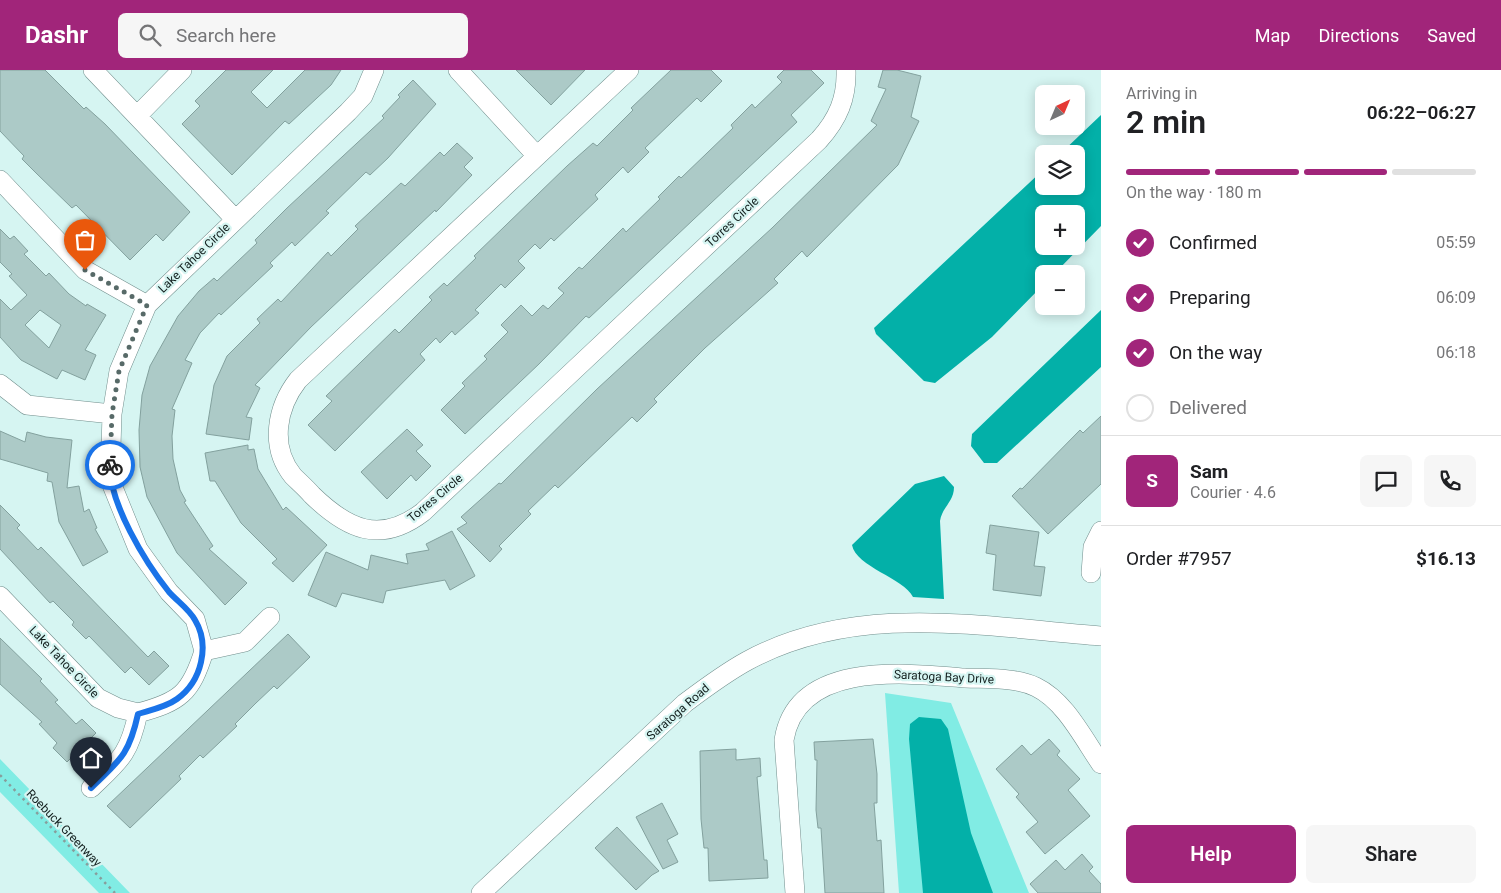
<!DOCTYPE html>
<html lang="en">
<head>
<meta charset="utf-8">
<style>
  :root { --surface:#fff; --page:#f6f6f6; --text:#202124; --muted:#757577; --line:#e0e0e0; --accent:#a1257a }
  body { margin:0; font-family:Roboto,sans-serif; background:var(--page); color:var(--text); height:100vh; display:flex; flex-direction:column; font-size:19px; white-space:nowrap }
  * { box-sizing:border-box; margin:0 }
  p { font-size:16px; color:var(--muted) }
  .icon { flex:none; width:28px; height:28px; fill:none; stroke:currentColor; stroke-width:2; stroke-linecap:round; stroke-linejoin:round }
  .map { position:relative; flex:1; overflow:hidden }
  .drawer { display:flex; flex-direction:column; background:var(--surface); width:400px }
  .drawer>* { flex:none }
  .needle { width:32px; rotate:44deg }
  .buttons { position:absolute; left:1035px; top:15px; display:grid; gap:10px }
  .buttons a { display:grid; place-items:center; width:50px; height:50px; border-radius:8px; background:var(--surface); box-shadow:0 2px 12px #0003; font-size:25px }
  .pin { position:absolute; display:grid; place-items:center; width:42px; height:42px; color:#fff; margin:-51px -21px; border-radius:50% 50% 50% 0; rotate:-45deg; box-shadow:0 0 5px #0007 }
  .pin .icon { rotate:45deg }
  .courier { position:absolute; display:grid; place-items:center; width:50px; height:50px; margin:-25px; border:4px solid #1a73e8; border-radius:50%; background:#fff; color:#222; box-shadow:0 1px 6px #0007 }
  .head em { font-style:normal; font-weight:600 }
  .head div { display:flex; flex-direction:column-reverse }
  .head { display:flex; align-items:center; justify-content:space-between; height:85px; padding:0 25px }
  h1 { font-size:32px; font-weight:600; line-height:38px }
  .bar { display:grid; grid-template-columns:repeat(4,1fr); gap:8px 5px; align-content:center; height:60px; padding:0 25px }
  .bar i { height:6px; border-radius:4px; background:var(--line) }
  .bar .selected { background:var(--accent) }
  .bar p { grid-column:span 4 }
  .line { display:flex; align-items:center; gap:12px; padding:0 25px; border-top:1px solid var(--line) }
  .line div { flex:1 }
  .round { display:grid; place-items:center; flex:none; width:52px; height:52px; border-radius:8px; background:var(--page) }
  ol { padding:0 25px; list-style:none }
  li { display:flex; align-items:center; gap:15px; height:55px }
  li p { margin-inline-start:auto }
  li .icon { padding:5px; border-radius:50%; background:var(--accent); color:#fff; stroke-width:4 }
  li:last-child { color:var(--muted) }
  li i { width:28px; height:28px; border:2px solid var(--line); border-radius:50% }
  .action { display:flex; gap:10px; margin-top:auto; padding:10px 25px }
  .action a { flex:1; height:58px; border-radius:8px; background:var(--accent); color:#fff; font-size:20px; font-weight:600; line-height:58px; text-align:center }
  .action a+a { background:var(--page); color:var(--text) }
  header { display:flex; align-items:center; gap:30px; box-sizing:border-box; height:70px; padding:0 25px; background:var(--accent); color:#fff }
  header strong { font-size:24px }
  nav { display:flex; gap:28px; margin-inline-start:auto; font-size:18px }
  .search { width:350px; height:45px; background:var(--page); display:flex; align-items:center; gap:12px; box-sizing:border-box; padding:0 18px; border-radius:8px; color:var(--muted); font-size:19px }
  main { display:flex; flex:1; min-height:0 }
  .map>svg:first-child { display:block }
</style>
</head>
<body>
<header>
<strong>Dashr</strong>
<div class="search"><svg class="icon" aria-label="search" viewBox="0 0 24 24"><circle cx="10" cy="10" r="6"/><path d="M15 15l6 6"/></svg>Search here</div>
<nav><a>Map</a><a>Directions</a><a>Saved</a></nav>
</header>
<main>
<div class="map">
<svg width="1101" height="823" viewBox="0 0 1101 823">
  <rect width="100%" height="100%" fill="#d6f5f2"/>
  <path fill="#81ece4" d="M 885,623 L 951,633 L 1029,823 L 899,823 Z
    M 0,689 L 130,823 L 99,823 L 0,722 Z"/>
  <path fill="#03b0a8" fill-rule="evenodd" d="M 1101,45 L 1101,156 L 1054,204 L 1044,204 L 1044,214 L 992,267 L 935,313 L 924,311 L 876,264 L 874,258 L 1044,99 L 1044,116 L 1076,116 L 1076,84 L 1060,84 ZM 1044,144 L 1076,144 L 1076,176 L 1044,176 Z
    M 1101,240 L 1101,297 L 997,393 L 984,393 L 971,376 L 972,364 Z
    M 944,406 L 954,417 C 954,432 942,437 940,451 L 944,529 L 913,527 C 904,508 856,497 852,475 L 915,414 Z
    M 919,647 L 941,649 L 948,659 L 971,763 L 993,823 L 923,823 L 909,669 L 910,654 Z"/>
  <path fill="#accac7" stroke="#83a19e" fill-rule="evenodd" d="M 0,0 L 45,0 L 84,39 L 86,37 L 105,54 L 190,142 L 163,171 L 156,164 L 130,190 L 76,135 L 72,138 L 36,103 L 22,89 L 24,86 L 0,61 Z
    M 226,0 L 273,0 L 251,22 L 267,38 L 305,0 L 341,0 L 331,15 L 289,54 L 285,51 L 232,105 L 182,54 L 200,36 L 195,31 Z
    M 516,0 L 585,0 L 551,35 Z
    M 671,0 L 711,0 L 722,11 L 701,32 L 697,28 L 672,52 L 645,78 L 649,82 L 628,103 L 623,97 L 595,125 L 598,129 L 554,171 L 551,168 L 540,179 L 535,174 L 518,191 L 525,198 L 505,218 L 501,214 L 475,240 L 479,243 L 455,265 L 452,261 L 440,273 L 436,268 L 420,284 L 425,290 L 335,381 L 308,355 L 332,331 L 326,326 L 395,259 L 399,263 L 432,230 L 429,227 L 444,213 L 447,216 L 476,188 L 474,186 L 567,96 L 593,73 L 597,76 L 633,40 L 631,38 Z
    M 784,0 L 811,0 L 824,13 L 791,45 L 797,52 L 589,248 L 586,246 L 539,294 L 465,364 L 441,340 L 465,316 L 462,313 L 487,289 L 484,286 L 508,262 L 501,255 L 521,235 L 532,246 L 543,235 L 548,239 L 564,223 L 558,218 L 579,197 L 582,199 L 623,158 L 626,162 L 660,129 L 658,127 L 679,106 L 681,108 L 733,58 L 731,55 L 752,34 L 755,38 L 782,12 L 777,7 Z
    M 883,0 L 897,0 L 921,6 L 911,47 L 919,51 L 898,95 L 807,187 L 802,181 L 774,209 L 778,213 L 705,278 L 654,329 L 657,332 L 637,352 L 632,347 L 558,418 L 555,415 L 528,441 L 531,444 L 499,476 L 502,479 L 490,492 L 457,459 L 467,453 L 461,447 L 499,413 L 501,414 L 597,319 L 772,158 L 877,55 L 871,51 L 886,19 L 878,17 Z
    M 413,10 L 436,34 L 388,88 L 370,105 L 366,102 L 326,141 L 329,143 L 295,176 L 292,172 L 270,193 L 273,196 L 221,245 L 219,243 L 200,263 L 185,290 L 192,293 L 172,339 L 175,340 L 172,366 L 173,389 L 180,420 L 186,431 L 184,432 L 213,476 L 209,479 L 247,513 L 225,535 L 177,483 L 147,427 L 140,397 L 139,360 L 142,325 L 150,296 L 178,246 L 199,221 L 214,208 L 217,211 L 257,173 L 255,170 L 287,138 L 384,48 L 382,46 L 400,27 L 398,25 Z
    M 457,73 L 473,88 L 464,97 L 472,105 L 436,142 L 435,140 L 311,257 L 255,315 L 260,318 L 246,347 L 252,348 L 249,370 L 206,364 L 214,315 L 227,286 L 260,253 L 257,249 L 278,229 L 281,232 L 328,182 L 331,186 L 358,159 L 355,156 L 401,113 L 405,116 L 440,82 L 444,86 Z
    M 0,159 L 10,169 L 14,166 L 28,181 L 24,184 L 46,206 L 49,203 L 69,224 L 86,236 L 87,234 L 106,245 L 85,280 L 96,285 L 85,310 L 62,300 L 57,309 L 21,290 L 0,267 L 0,229 L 11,240 L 27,225 L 9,206 L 12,204 L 0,192 ZM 40,240 L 61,255 L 49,278 L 25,255 Z
    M 1101,346 L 1101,414 L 1048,464 L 1012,426 L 1020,418 L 1022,419 L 1080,360 L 1083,363 Z
    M 407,359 L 423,375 L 416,381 L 431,396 L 416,411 L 411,405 L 387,429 L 361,402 Z
    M 0,361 L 25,372 L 27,362 L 46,367 L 72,370 L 67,418 L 79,416 L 84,442 L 89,439 L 97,458 L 95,459 L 108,482 L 83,496 L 59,452 L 52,412 L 47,411 L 48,403 L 0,389 Z
    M 248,375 L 248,380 L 254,379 L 258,399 L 283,440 L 286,437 L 327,475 L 293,512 L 272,493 L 277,489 L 241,453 L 215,411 L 210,411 L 205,383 Z
    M 0,435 L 20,455 L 17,458 L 38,480 L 41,477 L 148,587 L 154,581 L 169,596 L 149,615 L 131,597 L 125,603 L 89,566 L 86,569 L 72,555 L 74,552 L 53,531 L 50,533 L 0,479 Z
    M 990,455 L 1039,462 L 1034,496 L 1045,497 L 1041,526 L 993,520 L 996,485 L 986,483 Z
    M 452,461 L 475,506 L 450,520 L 445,510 L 386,521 L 383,533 L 342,523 L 336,537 L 308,525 L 326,482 L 368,500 L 371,485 L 408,494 L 406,484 L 429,480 L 426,474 Z
    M 288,564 L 310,587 L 277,619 L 274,616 L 256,633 L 235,654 L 237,656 L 203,688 L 200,685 L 179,706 L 181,709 L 130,758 L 107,736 Z
    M 0,568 L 42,609 L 40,611 L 58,630 L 55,632 L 76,654 L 82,649 L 96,663 L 67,692 L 53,678 L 57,673 L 39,654 L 42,652 L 0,614 Z
    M 873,669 L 877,704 L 877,733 L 874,733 L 877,771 L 881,770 L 884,823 L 825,823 L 821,758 L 818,758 L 816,740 L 817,690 L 815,690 L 814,672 Z
    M 1049,669 L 1060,681 L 1057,685 L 1080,709 L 1068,720 L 1090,746 L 1045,784 L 1026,762 L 1038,752 L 1016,727 L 1019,724 L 996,699 L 1022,675 L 1031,685 Z
    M 736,679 L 736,690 L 760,688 L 761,706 L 757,707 L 764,790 L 767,790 L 768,808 L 709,811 L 708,778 L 704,778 L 701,749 L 700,681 Z
    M 662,733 L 678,764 L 667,770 L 678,792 L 663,799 L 636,747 Z
    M 617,757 L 659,801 L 652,805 L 636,820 L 595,778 Z
    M 1082,784 L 1093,797 L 1089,801 L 1101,814 L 1101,823 L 1038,823 L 1030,814 L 1056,790 L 1065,800 Z"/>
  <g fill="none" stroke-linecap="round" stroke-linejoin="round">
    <defs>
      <path id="minor" d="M 93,0 L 235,149
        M 458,0 L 537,86
        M 629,0 L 298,310 C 277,337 269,376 293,406 C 299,412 306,418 312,425 C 347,459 380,475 423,442 L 819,70 C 838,49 847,28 846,0
        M 138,45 L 182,0
        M 0,110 L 85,200 L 147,235
        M 0,314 L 27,335 L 112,344
        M 1091,503 L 1093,477 L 1101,461
        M 0,526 L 98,628 L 118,638 L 138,643
        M 204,581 L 195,549 L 169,522 L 138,479 L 110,410 L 112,344 L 119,301 L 147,235 L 348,42 L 363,26 L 374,0
        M 91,718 C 120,690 129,685 138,643 C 180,632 191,623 204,581 L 245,572 L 270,547
        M 481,823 L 685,633 C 705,618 725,603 747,591 C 857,531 983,557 1101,566
        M 795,823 L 784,670 C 797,590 906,603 965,608 C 987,609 1015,607 1036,617 C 1065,631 1083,668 1101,694"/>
    </defs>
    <use href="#minor" stroke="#718e8c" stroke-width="20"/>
    <path stroke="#879e9c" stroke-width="2.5" stroke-dasharray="2.5 4" stroke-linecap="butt" d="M 0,705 L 115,823"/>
    <use href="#minor" stroke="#fff" stroke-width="19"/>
  </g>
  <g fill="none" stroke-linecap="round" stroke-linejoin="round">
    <path stroke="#576a68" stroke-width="5" stroke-dasharray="0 9" d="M 85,200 L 147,235 L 119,301 L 112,344 L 110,395"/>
    <path stroke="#1a73e8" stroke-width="6" d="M 91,718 C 120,690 129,685 138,644 C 151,640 166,637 177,629 C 202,611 210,575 195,550 C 189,539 177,531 169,522 C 145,492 109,433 110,395"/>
  </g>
  <g text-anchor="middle" stroke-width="4.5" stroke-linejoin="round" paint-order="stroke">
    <g font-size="12" fill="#131f1e" stroke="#d6f5f2">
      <text transform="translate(732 152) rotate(-43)" y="4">Torres Circle</text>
      <text transform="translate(194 188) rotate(-44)" y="4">Lake Tahoe Circle</text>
      <text transform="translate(435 428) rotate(-40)" y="4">Torres Circle</text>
      <text transform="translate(64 592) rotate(46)" y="4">Lake Tahoe Circle</text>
      <text transform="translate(944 607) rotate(3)" y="4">Saratoga Bay Drive</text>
      <text transform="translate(678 642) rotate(-41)" y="4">Saratoga Road</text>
      <text transform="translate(64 758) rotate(46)" y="4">Roebuck Greenway</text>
    </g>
  </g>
</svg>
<div class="buttons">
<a><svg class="needle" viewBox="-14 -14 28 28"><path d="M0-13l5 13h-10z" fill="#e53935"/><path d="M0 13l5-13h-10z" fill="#757577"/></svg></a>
<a><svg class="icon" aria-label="layers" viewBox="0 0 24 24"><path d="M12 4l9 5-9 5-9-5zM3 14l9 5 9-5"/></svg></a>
<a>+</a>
<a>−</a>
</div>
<div class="pin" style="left:85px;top:200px;background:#ea580c"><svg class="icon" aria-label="bag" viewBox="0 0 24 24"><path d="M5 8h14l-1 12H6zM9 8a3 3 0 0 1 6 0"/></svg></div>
<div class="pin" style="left:91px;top:718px;background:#1f2937"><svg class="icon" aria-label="home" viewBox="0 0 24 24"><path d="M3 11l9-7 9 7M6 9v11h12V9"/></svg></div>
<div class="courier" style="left:110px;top:395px"><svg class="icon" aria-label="bike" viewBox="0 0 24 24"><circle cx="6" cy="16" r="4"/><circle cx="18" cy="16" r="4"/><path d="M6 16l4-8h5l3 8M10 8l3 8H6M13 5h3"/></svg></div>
</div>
<section class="drawer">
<div class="head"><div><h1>2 min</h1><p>Arriving in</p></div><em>06:22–06:27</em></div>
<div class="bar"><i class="selected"></i><i class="selected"></i><i class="selected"></i><i></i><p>On the way · 180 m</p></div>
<ol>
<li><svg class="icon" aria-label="check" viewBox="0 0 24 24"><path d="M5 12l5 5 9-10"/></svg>Confirmed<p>05:59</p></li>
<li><svg class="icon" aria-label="check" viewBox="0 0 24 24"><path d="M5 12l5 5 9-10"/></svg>Preparing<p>06:09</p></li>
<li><svg class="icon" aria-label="check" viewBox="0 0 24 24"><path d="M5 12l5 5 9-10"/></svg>On the way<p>06:18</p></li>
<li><i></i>Delivered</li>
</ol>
<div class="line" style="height:90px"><b class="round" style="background:var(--accent);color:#fff">S</b><div><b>Sam</b><p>Courier · 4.6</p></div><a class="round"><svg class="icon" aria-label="chat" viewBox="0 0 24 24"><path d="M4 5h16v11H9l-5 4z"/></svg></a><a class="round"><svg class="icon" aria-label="phone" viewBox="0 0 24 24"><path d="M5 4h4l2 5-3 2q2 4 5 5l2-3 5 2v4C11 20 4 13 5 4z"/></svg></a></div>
<div class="line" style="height:65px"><div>Order #7957</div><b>$16.13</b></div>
<div class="action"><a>Help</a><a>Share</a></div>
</section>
</main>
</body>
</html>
